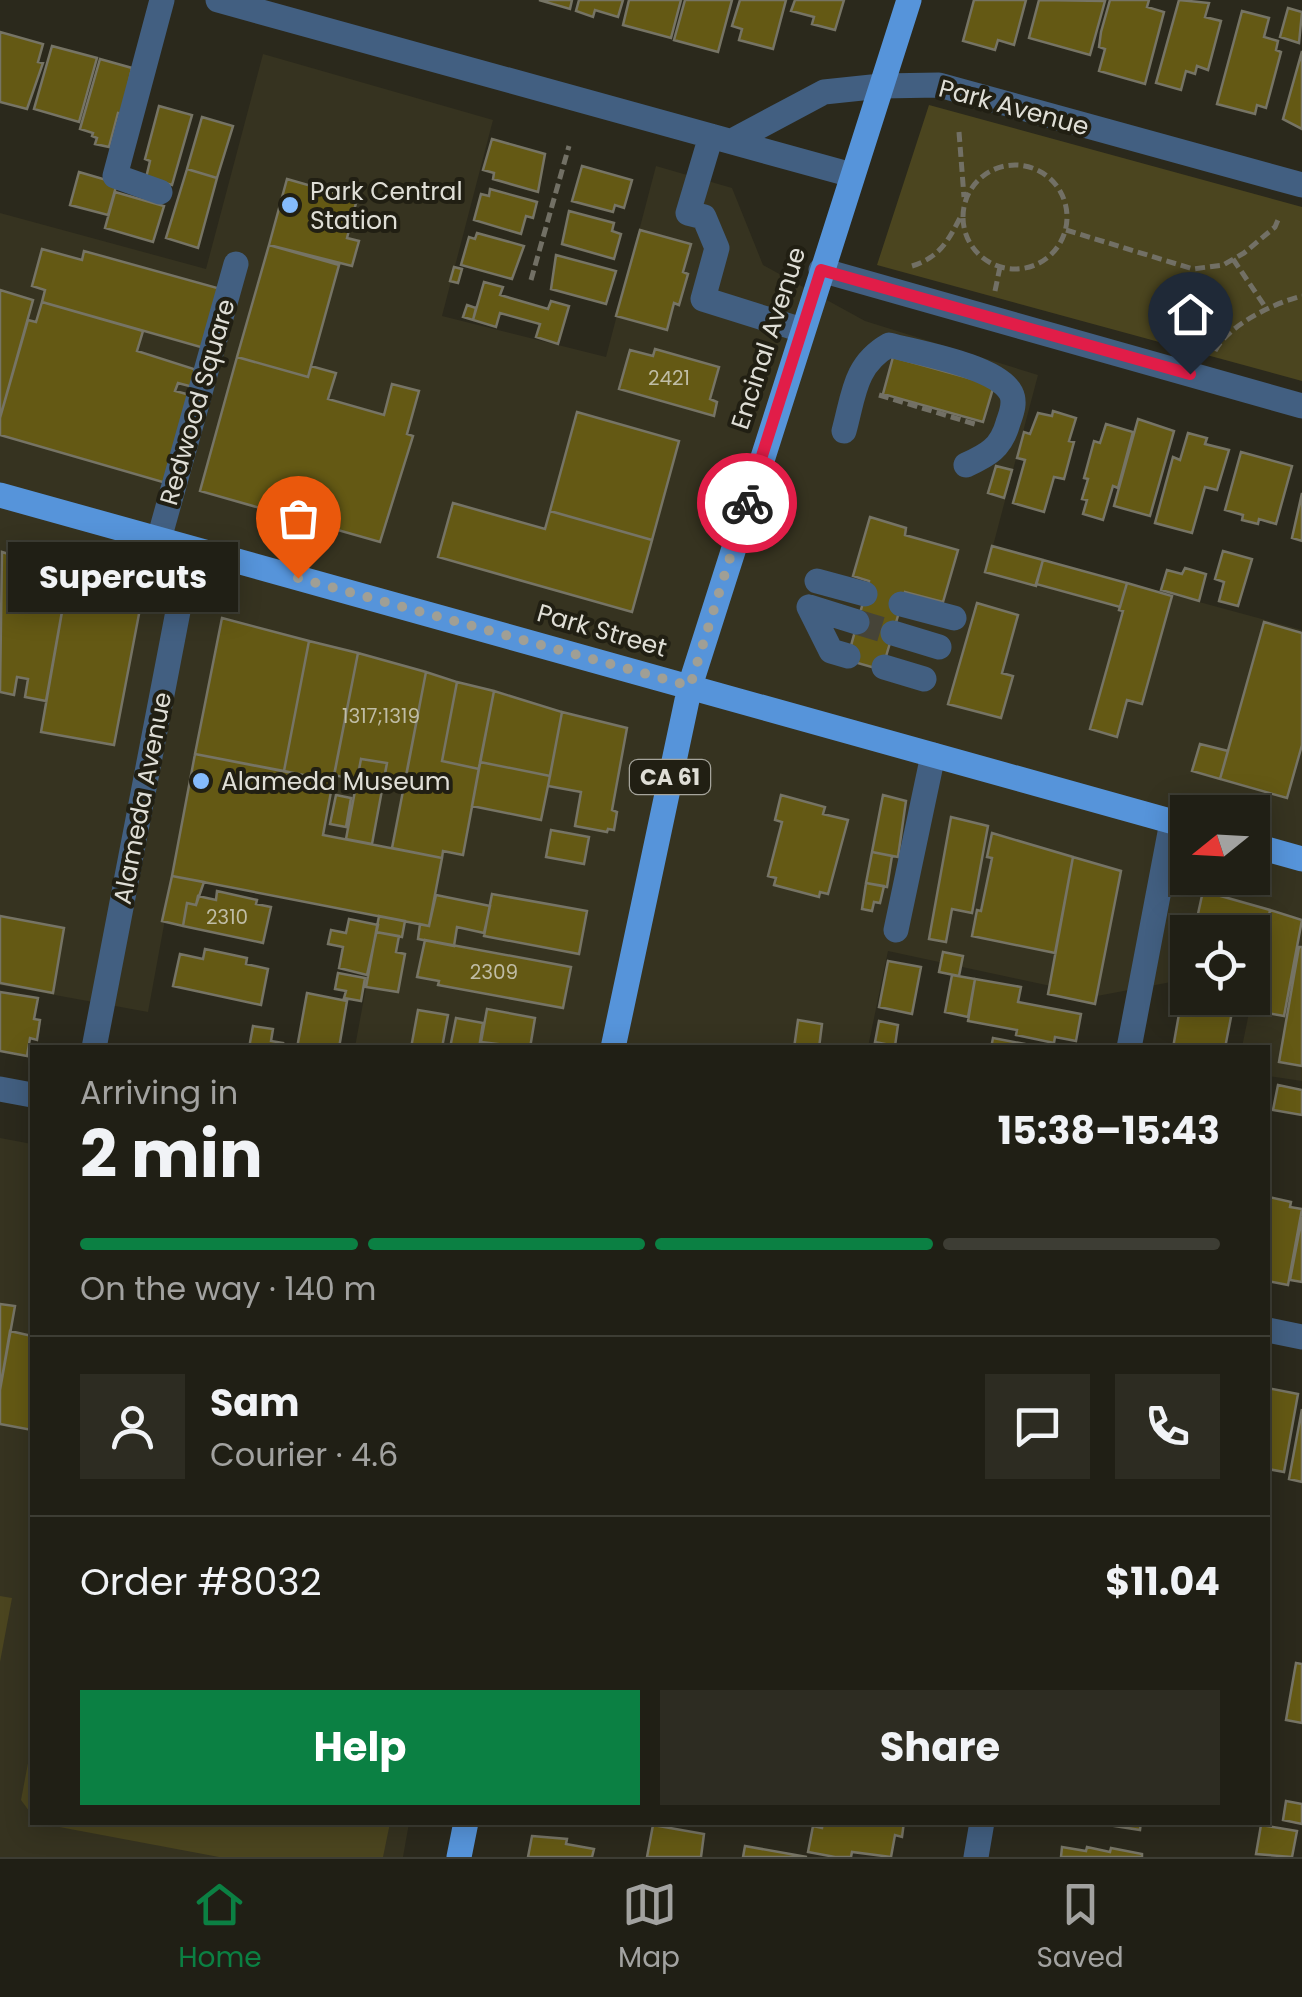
<!DOCTYPE html>
<html lang="en">
<head>
<meta charset="utf-8">
<style>
  :root { --surface:#201f15; --page:#2d2c22; --text:#f1f3f6; --muted:#a2a2a0; --line:#3d3d34; --accent:#0b8043 }
  body { margin:0; font-family:Poppins,sans-serif; background:var(--page); color:var(--text); height:100vh; display:flex; flex-direction:column; font-size:38px; white-space:nowrap }
  * { box-sizing:border-box; margin:0 }
  p { font-size:32px; color:var(--muted) }
  .icon { flex:none; width:55px; height:55px; fill:none; stroke:currentColor; stroke-width:2; stroke-linecap:round; stroke-linejoin:round }
  .map { position:relative; flex:1; overflow:hidden }
  .side { position:absolute; left:30px; top:1045px; width:1240px; height:780px; display:flex; flex-direction:column; background:var(--surface); border-radius:0px; box-shadow:0 5px 25px #0003,0 0 0 2px var(--line) }
  .side>* { flex:none }
  .needle { width:65px; rotate:252deg }
  .controls { position:absolute; left:1170px; top:795px; display:grid; gap:20px }
  .controls a { display:grid; place-items:center; width:100px; height:100px; border-radius:0px; background:var(--surface); box-shadow:0 5px 25px #0003,0 0 0 2px var(--line); font-size:50px }
  .pin { position:absolute; display:grid; place-items:center; width:85px; height:85px; color:#fff; margin:-102px -42px; border-radius:50% 50% 50% 0; rotate:-45deg; box-shadow:0 0 10px #0007 }
  .pin .icon { rotate:45deg }
  .courier { position:absolute; display:grid; place-items:center; width:100px; height:100px; margin:-50px; border:8px solid #e11d48; border-radius:50%; background:#fff; color:#222; box-shadow:0 2px 12px #0007 }
  .bubble { position:absolute; height:70px; border-radius:0px; background:var(--surface); box-shadow:0 5px 25px #0003,0 0 0 2px var(--line); font-size:32px; font-weight:700; line-height:70px; text-align:center }
  .head em { font-style:normal; font-weight:700 }
  .head div { display:flex; flex-direction:column-reverse }
  .head { display:flex; align-items:center; justify-content:space-between; height:170px; padding:0 50px }
  h1 { font-size:65px; font-weight:700; line-height:75px }
  .bar { display:grid; grid-template-columns:repeat(4,1fr); gap:15px 10px; align-content:center; height:120px; padding:0 50px }
  .bar i { height:12px; border-radius:8px; background:var(--line) }
  .bar .active { background:var(--accent) }
  .bar p { grid-column:span 4 }
  .line { display:flex; align-items:center; gap:25px; padding:0 50px; border-top:2px solid var(--line) }
  .line div { flex:1 }
  .round { display:grid; place-items:center; flex:none; width:105px; height:105px; border-radius:0px; background:var(--page) }
  .button { display:flex; gap:20px; margin-top:auto; padding:20px 50px }
  .button a { flex:1; height:115px; border-radius:0px; background:var(--accent); color:#fff; font-size:40px; font-weight:700; line-height:115px; text-align:center }
  .button a+a { background:var(--page); color:var(--text) }
  .menu { display:flex; justify-content:space-around; align-items:center; height:140px; border-top:2px solid var(--line); background:var(--surface); font-size:28px; color:var(--muted) }
  .menu a { display:grid; justify-items:center; gap:5px }
  .menu .active { color:var(--accent) }
  .map>svg:first-child { display:block }
</style>
</head>
<body>
<div class="map">
<svg width="1302" height="1857" viewBox="0 0 1302 1857">
  <rect width="100%" height="100%" fill="#2b291c"/>
  <path fill="#363320" fill-rule="evenodd" d="M 263,54 L 493,120 L 442,316 L 606,357 L 656,166 L 732,188 L 763,265 L 865,321 L 1038,375 L 993,546 L 1302,630 L 1302,1081 L 1268,1076 L 1268,1048 L 1242,1047 L 1252,998 L 1252,932 L 1188,932 L 1187,979 L 1097,996 L 888,951 L 868,1047 L 355,1047 L 379,916 L 173,876 L 148,1012 L 0,985 L 0,213 L 206,269 ZM 1188,812 L 1252,812 L 1252,878 L 1188,878 Z
    M 0,1138 L 32,1144 L 32,1822 L 409,1823 L 403,1857 L 0,1857 Z"/>
  <path fill="#4b451f" d="M 929,105 L 1302,207 L 1302,381 L 877,265 Z
    M 0,1596 L 12,1598 L 0,1662 Z
    M 32,1742 L 32,1815 L 21,1800 Z
    M 38,1823 L 390,1823 L 383,1857 L 219,1857 Z"/>
  <path fill="#645914" stroke="#767465" stroke-width="2.5" d="M 539,0 L 572,0 L 570,9 Z
    M 579,0 L 623,0 L 618,17 L 595,10 L 593,17 L 576,11 Z
    M 629,0 L 681,0 L 671,38 L 623,25 Z
    M 685,0 L 732,0 L 718,52 L 674,40 Z
    M 740,0 L 786,0 L 773,49 L 739,40 L 742,29 L 732,26 Z
    M 795,0 L 844,0 L 835,30 L 812,24 L 814,17 L 791,11 Z
    M 974,0 L 1026,0 L 1014,45 L 998,40 L 995,50 L 963,41 Z
    M 1039,0 L 1105,1 L 1090,55 L 1029,38 Z
    M 1110,0 L 1149,0 L 1147,7 L 1164,12 L 1145,84 L 1099,71 L 1105,49 L 1099,47 L 1101,32 Z
    M 1179,0 L 1209,3 L 1205,17 L 1221,21 L 1208,70 L 1197,66 L 1195,74 L 1186,71 L 1181,90 L 1156,83 Z
    M 1288,8 L 1302,12 L 1299,43 L 1280,37 Z
    M 1242,11 L 1269,18 L 1264,37 L 1278,41 L 1276,50 L 1281,52 L 1266,108 L 1257,105 L 1255,114 L 1217,104 Z
    M 0,32 L 43,44 L 38,62 L 43,63 L 27,109 L 0,102 Z
    M 52,46 L 97,58 L 79,122 L 34,109 Z
    M 1302,51 L 1302,129 L 1283,119 Z
    M 100,59 L 132,68 L 122,114 L 118,113 L 109,147 L 95,144 L 97,138 L 92,136 L 93,133 L 80,129 Z
    M 159,106 L 192,115 L 172,185 L 146,178 L 150,161 L 145,159 Z
    M 202,117 L 233,126 L 217,178 L 187,169 Z
    M 492,139 L 545,154 L 538,192 L 493,179 L 494,173 L 483,170 Z
    M 582,166 L 632,180 L 624,208 L 615,205 L 613,212 L 572,201 Z
    M 187,169 L 217,178 L 198,248 L 166,238 Z
    M 79,172 L 117,183 L 108,215 L 70,205 Z
    M 287,179 L 357,199 L 347,238 L 359,241 L 352,266 L 269,245 Z
    M 490,189 L 537,202 L 533,218 L 526,216 L 521,234 L 474,220 L 481,194 L 489,196 Z
    M 115,192 L 164,206 L 153,242 L 105,228 Z
    M 569,211 L 614,223 L 612,231 L 621,234 L 614,259 L 562,244 Z
    M 640,230 L 691,244 L 683,272 L 688,274 L 679,305 L 674,303 L 667,330 L 616,316 Z
    M 477,233 L 524,246 L 512,279 L 461,265 L 469,237 L 475,239 Z
    M 269,245 L 339,265 L 308,377 L 237,357 Z
    M 42,249 L 82,260 L 84,251 L 221,289 L 204,348 L 42,302 L 45,290 L 32,286 Z
    M 556,255 L 616,271 L 606,304 L 551,289 Z
    M 454,267 L 462,269 L 458,283 L 450,281 Z
    M 484,282 L 503,287 L 500,295 L 548,309 L 551,301 L 569,306 L 558,344 L 536,337 L 540,324 L 500,313 L 496,327 L 473,320 Z
    M 0,290 L 33,300 L 0,418 Z
    M 42,302 L 143,331 L 137,351 L 197,370 L 193,387 L 178,383 L 175,391 L 190,395 L 166,483 L 0,435 L 0,418 L 28,320 L 36,322 Z
    M 467,305 L 476,308 L 473,320 L 463,317 Z
    M 655,349 L 719,367 L 710,399 L 717,402 L 714,416 L 619,389 L 630,350 L 653,356 Z
    M 237,357 L 308,377 L 311,366 L 336,373 L 328,399 L 384,415 L 392,384 L 419,391 L 407,434 L 413,436 L 380,542 L 200,491 Z
    M 893,357 L 994,385 L 983,422 L 883,394 Z
    M 1053,411 L 1076,418 L 1069,441 L 1074,442 L 1064,479 L 1054,477 L 1044,512 L 1013,503 L 1025,460 L 1017,458 L 1024,432 L 1030,434 L 1038,413 L 1052,416 Z
    M 577,412 L 679,441 L 652,540 L 550,511 Z
    M 1138,419 L 1174,431 L 1150,516 L 1114,506 Z
    M 1106,424 L 1133,432 L 1118,488 L 1113,486 L 1103,520 L 1083,514 L 1087,500 L 1082,499 L 1088,479 L 1084,478 L 1094,441 L 1100,443 Z
    M 1188,433 L 1207,438 L 1205,444 L 1229,450 L 1217,490 L 1205,487 L 1192,533 L 1155,523 L 1173,457 L 1180,460 Z
    M 1241,452 L 1292,466 L 1276,524 L 1259,519 L 1258,524 L 1242,520 L 1243,515 L 1225,510 Z
    M 996,466 L 1012,470 L 1004,498 L 988,493 Z
    M 1302,493 L 1302,541 L 1292,538 Z
    M 453,503 L 545,529 L 550,511 L 652,540 L 632,612 L 438,557 Z
    M 870,517 L 906,528 L 905,535 L 958,550 L 943,602 L 905,592 L 882,670 L 847,660 L 869,581 L 853,576 Z
    M 992,546 L 1043,560 L 1036,586 L 985,572 Z
    M 1223,551 L 1252,559 L 1238,606 L 1219,601 L 1224,582 L 1215,579 Z
    M 2,552 L 69,572 L 46,701 L 25,697 L 28,679 L 17,677 L 14,695 L 0,692 Z
    M 1043,560 L 1127,583 L 1120,607 L 1036,584 Z
    M 1185,568 L 1206,574 L 1199,601 L 1161,590 L 1167,570 L 1182,574 Z
    M 69,572 L 143,593 L 114,745 L 41,732 Z
    M 1127,583 L 1172,596 L 1142,704 L 1127,700 L 1117,737 L 1090,729 L 1123,611 L 1119,610 Z
    M 977,603 L 1018,615 L 1002,673 L 1013,676 L 1001,718 L 948,704 Z
    M 222,618 L 309,641 L 284,771 L 195,754 Z
    M 1264,622 L 1302,633 L 1302,745 L 1287,798 L 1220,779 Z
    M 309,641 L 358,653 L 333,781 L 284,771 Z
    M 358,653 L 426,672 L 405,782 L 384,778 L 387,763 L 361,759 L 357,780 L 334,775 Z
    M 426,672 L 457,682 L 442,761 L 479,769 L 463,855 L 443,851 L 442,858 L 392,848 Z
    M 457,682 L 494,691 L 479,769 L 442,761 Z
    M 494,691 L 562,712 L 550,776 L 480,762 Z
    M 562,712 L 627,728 L 612,810 L 617,812 L 614,830 L 608,829 L 607,832 L 575,826 L 581,792 L 548,786 Z
    M 1200,744 L 1228,751 L 1220,779 L 1192,771 Z
    M 195,754 L 333,781 L 323,835 L 442,858 L 429,926 L 172,876 Z
    M 361,759 L 387,763 L 372,844 L 346,839 Z
    M 480,762 L 550,776 L 541,820 L 472,806 Z
    M 336,795 L 351,798 L 346,827 L 330,824 Z
    M 781,795 L 825,807 L 823,814 L 848,820 L 828,894 L 820,892 L 819,897 L 774,885 L 776,878 L 768,876 L 782,822 L 775,820 Z
    M 883,795 L 906,801 L 898,857 L 872,852 Z
    M 951,817 L 988,826 L 972,913 L 952,909 L 946,942 L 929,939 Z
    M 551,830 L 589,837 L 584,864 L 546,857 Z
    M 992,833 L 1073,857 L 1055,953 L 972,936 L 977,910 L 981,911 L 992,858 L 987,857 Z
    M 872,852 L 892,856 L 887,887 L 866,883 Z
    M 1073,857 L 1121,871 L 1095,1004 L 1048,994 Z
    M 172,876 L 204,882 L 196,905 L 187,903 L 183,926 L 162,921 Z
    M 866,883 L 884,886 L 880,903 L 874,902 L 872,911 L 862,909 Z
    M 217,891 L 257,900 L 256,904 L 271,907 L 263,943 L 183,926 L 187,903 L 196,905 L 198,896 L 216,900 Z
    M 1203,891 L 1270,910 L 1255,987 L 1252,986 L 1252,932 L 1194,932 Z
    M 492,894 L 587,911 L 579,954 L 484,936 Z
    M 436,895 L 490,906 L 484,933 L 457,927 L 454,946 L 418,939 L 420,924 L 429,926 Z
    M 1270,910 L 1302,920 L 1284,1016 L 1251,1010 Z
    M 0,916 L 64,928 L 53,993 L 0,983 Z
    M 379,916 L 405,921 L 402,937 L 376,932 Z
    M 349,919 L 378,925 L 367,975 L 339,968 L 343,947 L 328,944 L 331,930 L 346,933 Z
    M 376,932 L 399,936 L 396,952 L 405,954 L 398,992 L 366,987 Z
    M 425,940 L 571,967 L 563,1008 L 438,985 L 439,981 L 417,977 Z
    M 1299,947 L 1302,947 L 1302,1066 L 1279,1062 Z
    M 205,949 L 247,958 L 246,964 L 268,969 L 261,1005 L 173,986 L 180,954 L 203,959 Z
    M 943,952 L 963,956 L 959,976 L 939,972 Z
    M 888,961 L 921,967 L 912,1014 L 879,1007 Z
    M 338,973 L 365,978 L 361,1001 L 344,998 L 346,991 L 335,989 Z
    M 952,975 L 975,979 L 968,1017 L 945,1012 Z
    M 975,979 L 1021,987 L 1018,1002 L 1081,1014 L 1076,1041 L 1055,1037 L 1054,1043 L 1016,1035 L 1017,1030 L 968,1021 Z
    M 0,992 L 38,998 L 34,1019 L 40,1020 L 37,1040 L 30,1038 L 27,1056 L 0,1051 Z
    M 307,993 L 347,1001 L 339,1048 L 297,1048 Z
    M 1182,997 L 1233,1007 L 1225,1048 L 1173,1048 Z
    M 487,1009 L 535,1018 L 530,1048 L 481,1042 Z
    M 418,1010 L 448,1015 L 442,1048 L 411,1048 Z
    M 456,1018 L 483,1023 L 479,1048 L 450,1048 Z
    M 798,1020 L 822,1024 L 819,1048 L 794,1048 Z
    M 879,1021 L 898,1025 L 895,1046 L 875,1042 Z
    M 253,1026 L 273,1029 L 271,1041 L 283,1043 L 282,1048 L 249,1048 Z
    M 993,1038 L 1025,1044 L 1037,1048 L 991,1048 Z
    M 1278,1085 L 1302,1090 L 1302,1115 L 1273,1110 Z
    M 1269,1197 L 1291,1202 L 1290,1207 L 1302,1209 L 1288,1285 L 1268,1281 Z
    M 1302,1217 L 1302,1282 L 1290,1280 Z
    M 0,1304 L 15,1306 L 0,1390 Z
    M 10,1331 L 32,1336 L 32,1430 L 0,1424 L 0,1390 Z
    M 1268,1388 L 1298,1394 L 1284,1472 L 1268,1469 Z
    M 1302,1409 L 1302,1482 L 1289,1479 Z
    M 1296,1663 L 1302,1664 L 1302,1723 L 1286,1720 Z
    M 1286,1801 L 1302,1804 L 1302,1824 L 1283,1820 Z
    M 823,1822 L 904,1822 L 902,1837 L 895,1835 L 891,1857 L 852,1852 L 851,1857 L 835,1857 L 808,1852 L 813,1826 L 822,1828 Z
    M 1089,1822 L 1141,1822 L 1140,1830 Z
    M 653,1825 L 704,1834 L 701,1857 L 647,1857 Z
    M 1261,1825 L 1297,1831 L 1292,1857 L 1256,1854 Z
    M 532,1836 L 567,1839 L 566,1844 L 594,1849 L 592,1857 L 528,1857 Z
    M 745,1846 L 807,1857 L 743,1857 Z
    M 1062,1847 L 1086,1851 L 1087,1847 L 1110,1852 L 1111,1848 L 1142,1854 L 1142,1857 L 1061,1857 Z"/>
  <g fill="none" stroke-linecap="round" stroke-linejoin="round">
    <path stroke="#464438" stroke-width="25" stroke-dasharray="25 12" stroke-linecap="butt" d="M 857,622 L 893,633"/>
    <path stroke="#727065" stroke-width="5" stroke-dasharray="10 5" stroke-linecap="butt" d="M 959,132 L 964,197
      M963 217a52 52 0 1 1 104 0a52 52 0 1 1-104 0Z
      M 1066,230 L 1193,269 L 1223,265 L 1244,253 L 1275,227 L 1278,220
      M 1233,259 L 1266,308
      M 912,266 C 940,257 948,241 961,216
      M 531,280 L 569,146
      M 995,291 L 1000,267
      M 1215,351 C 1228,325 1274,303 1302,296
      M 879,395 L 978,425"/>
    <path stroke="#425f81" stroke-width="25" d="M 218,0 L 852,175
      M 711,136 L 688,213 L 704,217 L 717,248 L 703,299 L 802,330
      M 732,141 L 824,92 L 881,86 L 939,85 L 1302,185
      M 160,192 L 115,176 L 162,0
      M 821,270 L 1302,406
      M 844,431 C 854,395 854,365 889,345 C 918,353 997,366 1011,393 C 1016,403 1011,414 1008,423 C 1001,448 988,455 966,465
      M 159,539 L 236,264
      M 817,581 L 865,594
      M 901,604 L 954,618
      M 809,607 L 831,651 L 848,656
      M 809,607 L 857,622
      M 893,633 L 939,647
      M 884,667 L 924,679
      M 896,930 L 933,755
      M 94,1048 L 190,549
      M 1129,1048 L 1172,822
      M 0,1089 L 32,1095
      M 1268,1330 L 1302,1337
      M 976,1857 L 982,1822"/>
    <path stroke="#5694da" stroke-width="25" d="M 0,495 L 1188,826
      M 1252,845 L 1302,859
      M 613,1048 L 690,686 L 909,0
      M 459,1857 L 466,1822"/>
  </g>
  <g fill="none" stroke-linecap="round" stroke-linejoin="round">
    <path stroke="#a09f95" stroke-width="10" stroke-dasharray="0 18" d="M 298,578 L 690,686 L 747,503"/>
    <path stroke="#e11d48" stroke-width="12" d="M 747,503 L 821,270 L 1190,374"/>
  </g>
  <g fill="#85bbfb" stroke="#211f13" stroke-width="4">
    <circle cx="290" cy="205" r="10"/>
    <circle cx="201" cy="781" r="10"/>
  </g>
  <g text-anchor="middle" stroke-width="8" stroke-linejoin="round" paint-order="stroke">
    <g font-size="20" fill="#c0bda6">
      <text x="669" y="385">2421</text>
      <text x="381" y="723">1317;1319</text>
      <text x="227" y="924">2310</text>
      <text x="494" y="979">2309</text>
    </g>
    <rect fill="#211f13" stroke="#a6a59c" stroke-width="2.5" x="630" y="760" width="80" height="34" rx="8"/>
    <g font-size="22" font-weight="bold" fill="#dfded6">
      <text x="670" y="785">CA 61</text>
    </g>
    <g font-size="25" fill="#dfded6" stroke="#211f13">
      <text transform="translate(1014 107) rotate(15)" y="9">Park Avenue</text>
      <text transform="translate(768 338) rotate(-72)" y="9">Encinal Avenue</text>
      <text transform="translate(197 402) rotate(-74)" y="9">Redwood Square</text>
      <text transform="translate(602 630) rotate(16)" y="9">Park Street</text>
      <text transform="translate(142 798) rotate(-79)" y="9">Alameda Avenue</text>
    </g>
    <g font-size="25" fill="#dfded6" stroke="#211f13" text-anchor="start">
      <text x="310" y="200">Park Central<tspan x="310" dy="29">Station</tspan></text>
      <text x="221" y="790">Alameda Museum</text>
    </g>
  </g>
</svg>
<div class="controls">
<a><svg class="needle" viewBox="-14 -14 28 28"><path d="M0-13l5 13h-10z" fill="#e53935"/><path d="M0 13l5-13h-10z" fill="#a2a2a0"/></svg></a>
<a><svg class="icon" aria-label="locate" viewBox="0 0 24 24"><circle cx="12" cy="12" r="6"/><path d="M12 2v4M12 18v4M2 12h4M18 12h4"/></svg></a>
</div>
<div class="pin" style="left:298px;top:578px;background:#ea580c"><svg class="icon" aria-label="bag" viewBox="0 0 24 24"><path d="M5 8h14l-1 12H6zM9 8a3 3 0 0 1 6 0"/></svg></div>
<div class="pin" style="left:1190px;top:374px;background:#1f2937"><svg class="icon" aria-label="home" viewBox="0 0 24 24"><path d="M3 11l9-7 9 7M6 9v11h12V9"/></svg></div>
<div class="courier" style="left:747px;top:503px"><svg class="icon" aria-label="bike" viewBox="0 0 24 24"><circle cx="6" cy="16" r="4"/><circle cx="18" cy="16" r="4"/><path d="M6 16l4-8h5l3 8M10 8l3 8H6M13 5h3"/></svg></div>
<div class="bubble" style="left:8px;top:542px;width:230px">Supercuts</div>
<section class="side">
<div class="head"><div><h1>2 min</h1><p>Arriving in</p></div><em>15:38–15:43</em></div>
<div class="bar"><i class="active"></i><i class="active"></i><i class="active"></i><i></i><p>On the way · 140 m</p></div>
<div class="line" style="height:180px"><a class="round"><svg class="icon" aria-label="person" viewBox="0 0 24 24"><circle cx="12" cy="8" r="4"/><path d="M4 21q1-7 8-7t8 7"/></svg></a><div><b>Sam</b><p>Courier · 4.6</p></div><a class="round"><svg class="icon" aria-label="chat" viewBox="0 0 24 24"><path d="M4 5h16v11H9l-5 4z"/></svg></a><a class="round"><svg class="icon" aria-label="phone" viewBox="0 0 24 24"><path d="M5 4h4l2 5-3 2q2 4 5 5l2-3 5 2v4C11 20 4 13 5 4z"/></svg></a></div>
<div class="line" style="height:130px"><div>Order #8032</div><b>$11.04</b></div>
<div class="button"><a>Help</a><a>Share</a></div>
</section>
</div>
<nav class="menu">
<a class="active"><svg class="icon" aria-label="home" viewBox="0 0 24 24"><path d="M3 11l9-7 9 7M6 9v11h12V9"/></svg>Home</a>
<a><svg class="icon" aria-label="map" viewBox="0 0 24 24"><path d="M3 6l6-2 6 2 6-2v14l-6 2-6-2-6 2zM9 4v14M15 6v14"/></svg>Map</a>
<a><svg class="icon" aria-label="saved" viewBox="0 0 24 24"><path d="M7 4h10v16l-5-4-5 4z"/></svg>Saved</a>
</nav>
</body>
</html>
